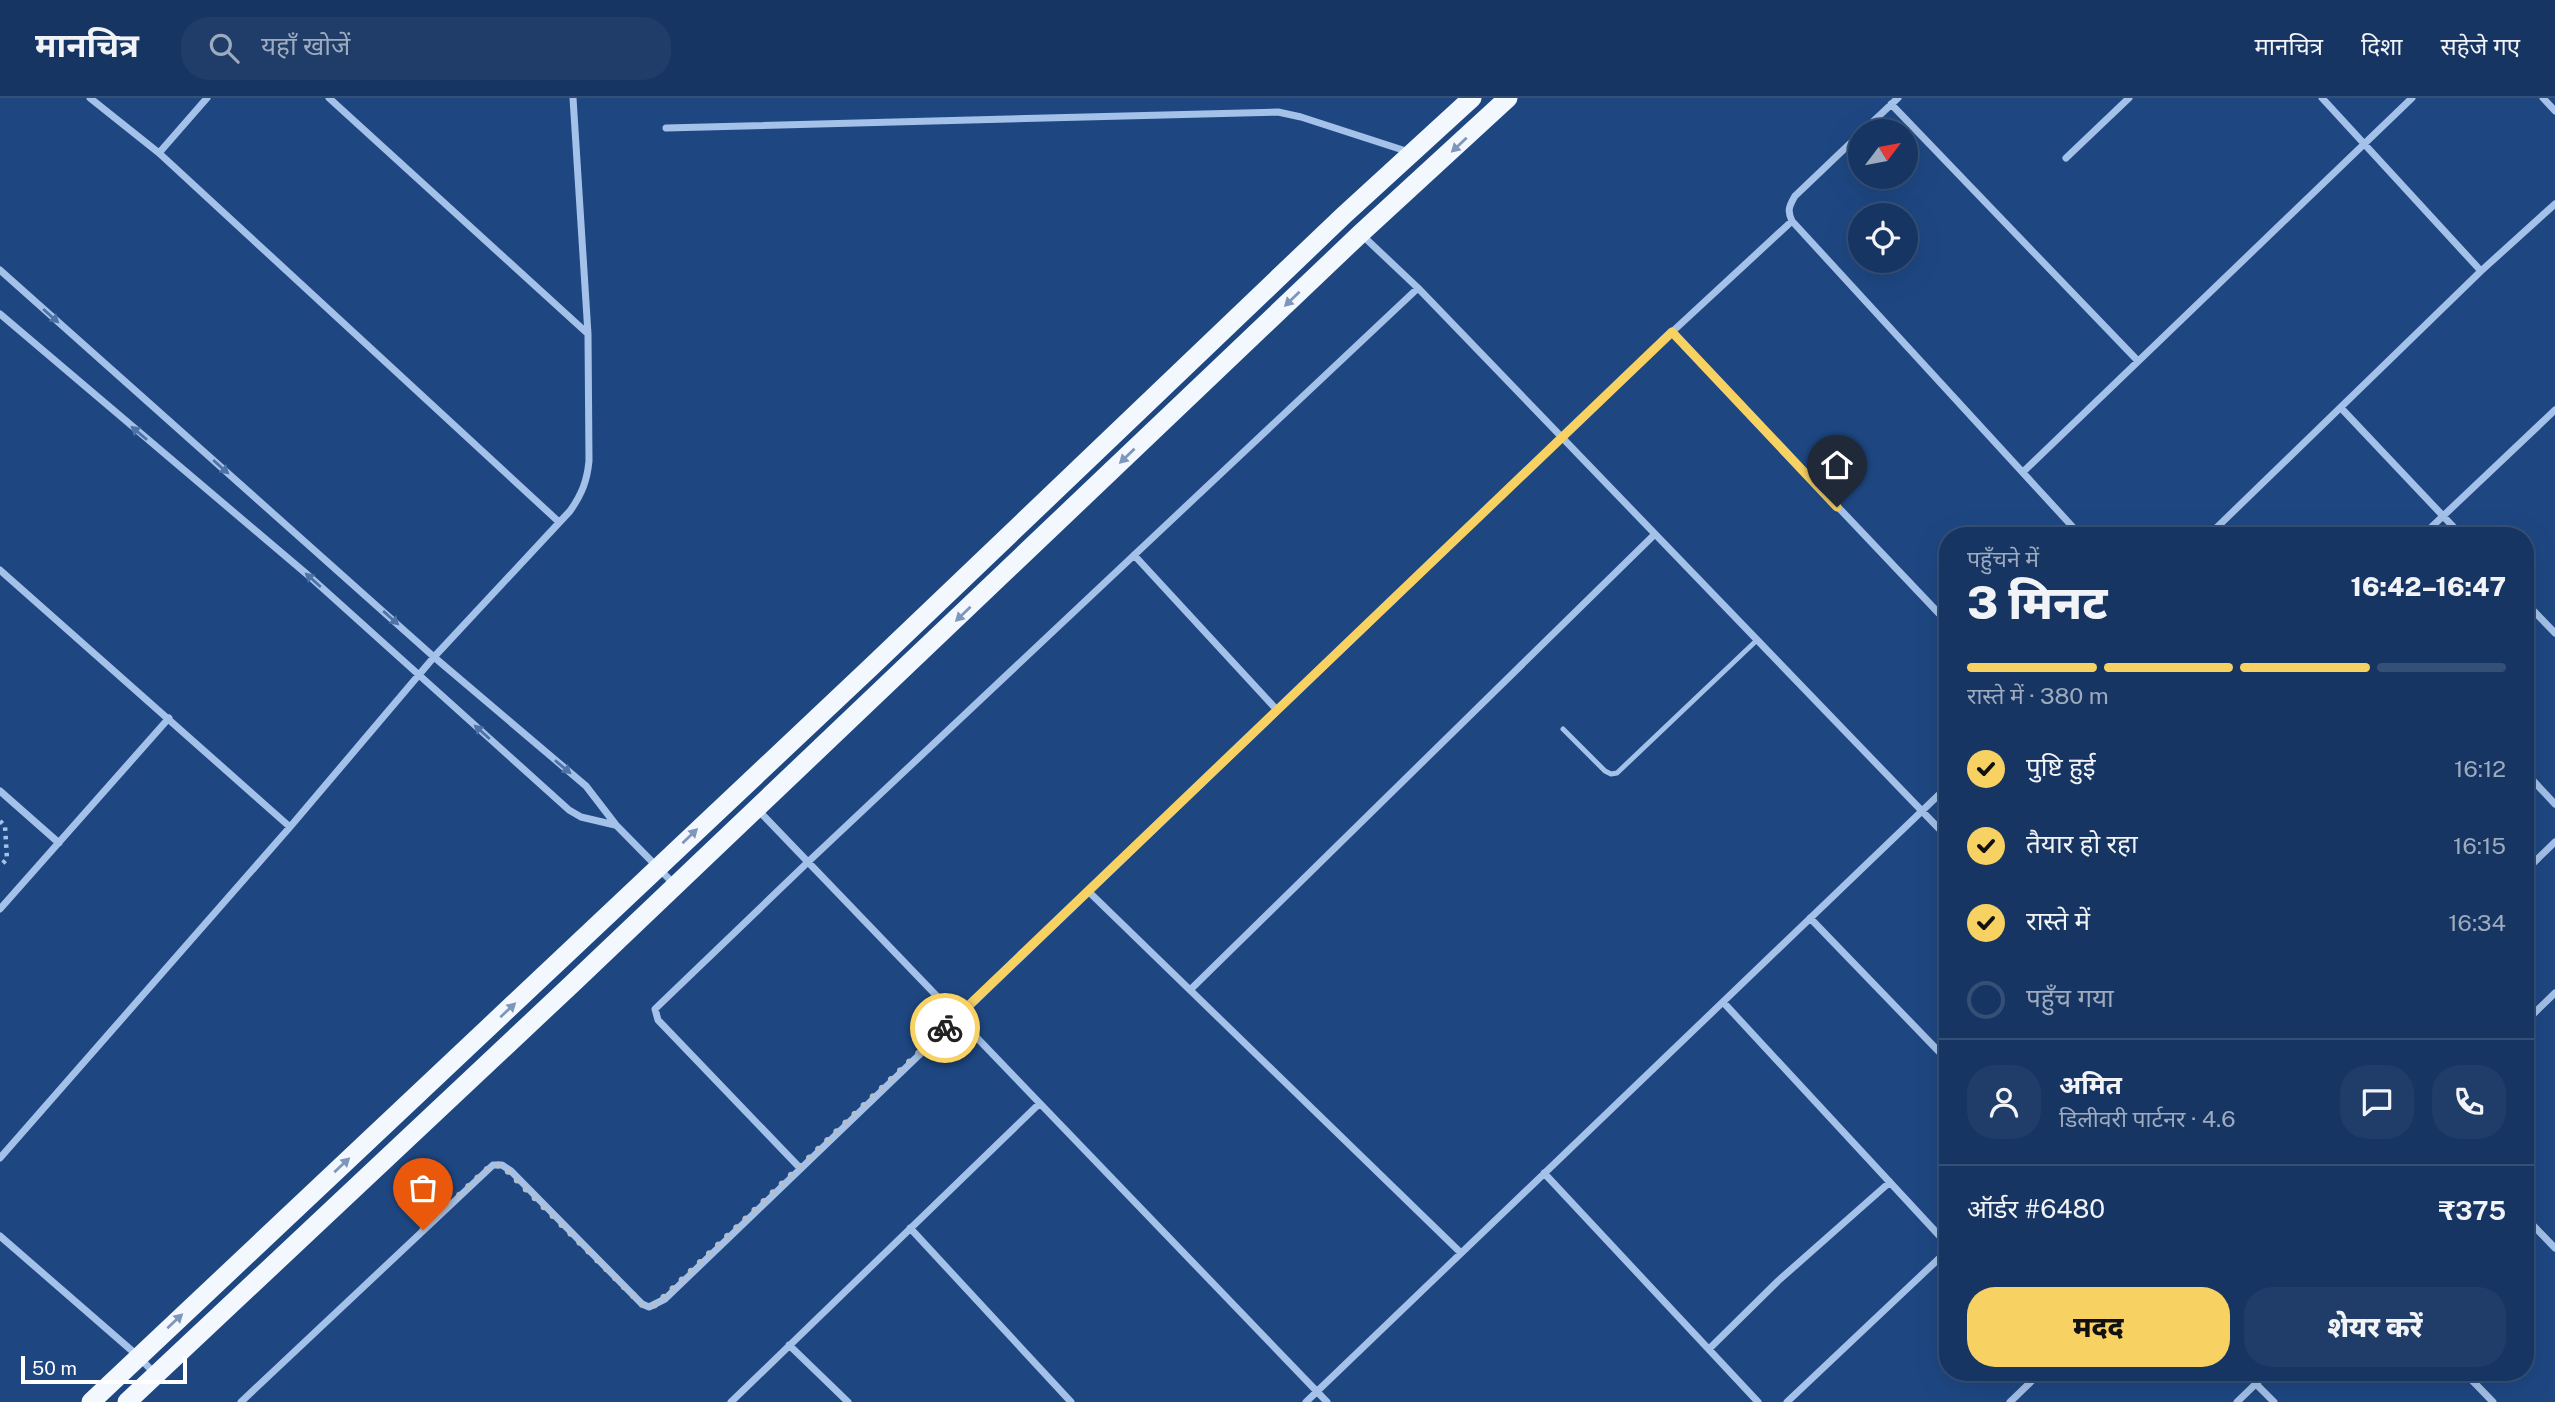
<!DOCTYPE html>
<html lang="hi">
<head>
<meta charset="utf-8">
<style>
  :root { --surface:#163562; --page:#1f3d68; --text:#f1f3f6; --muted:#9eabbe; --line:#355077; --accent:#f8d163 }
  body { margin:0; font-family:"Public Sans","Noto Sans Devanagari",sans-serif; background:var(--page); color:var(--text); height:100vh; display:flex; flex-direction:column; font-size:26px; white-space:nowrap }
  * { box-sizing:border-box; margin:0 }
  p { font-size:23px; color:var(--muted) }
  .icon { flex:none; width:38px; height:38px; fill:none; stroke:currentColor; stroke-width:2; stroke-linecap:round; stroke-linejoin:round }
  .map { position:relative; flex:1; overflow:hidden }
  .drawer { position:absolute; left:1939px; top:429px; width:595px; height:854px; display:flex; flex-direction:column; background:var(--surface); border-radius:28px; box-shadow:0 7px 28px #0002,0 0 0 2px var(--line) }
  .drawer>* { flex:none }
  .needle { width:46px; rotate:58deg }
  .fabs { position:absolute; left:1848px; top:21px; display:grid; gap:14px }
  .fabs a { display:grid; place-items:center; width:70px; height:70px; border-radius:50%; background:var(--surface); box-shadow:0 7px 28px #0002,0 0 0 2px var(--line); font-size:35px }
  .scale { position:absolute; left:21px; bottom:18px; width:166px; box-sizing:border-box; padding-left:7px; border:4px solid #fff; border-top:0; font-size:19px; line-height:24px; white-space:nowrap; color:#fff; -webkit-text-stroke:5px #1e4782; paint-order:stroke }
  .pin { position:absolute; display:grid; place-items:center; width:60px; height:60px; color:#fff; margin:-72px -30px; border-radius:50% 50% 50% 0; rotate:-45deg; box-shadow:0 0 7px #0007 }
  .pin .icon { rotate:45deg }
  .courier { position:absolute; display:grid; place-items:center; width:70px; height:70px; margin:-35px; border:5px solid #f8d163; border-radius:50%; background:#fff; color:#222; box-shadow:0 2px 9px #0007 }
  .head em { font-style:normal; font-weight:800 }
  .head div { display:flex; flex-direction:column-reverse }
  .head { display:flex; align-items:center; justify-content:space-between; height:119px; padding:0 28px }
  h1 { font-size:46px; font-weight:800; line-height:52px }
  .bar { display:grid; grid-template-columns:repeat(4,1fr); gap:10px 7px; align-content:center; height:84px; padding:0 28px }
  .bar i { height:9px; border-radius:5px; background:var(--line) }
  .bar .on { background:var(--accent) }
  .bar p { grid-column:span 4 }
  .line { display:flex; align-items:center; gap:18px; padding:0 28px; border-top:2px solid var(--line) }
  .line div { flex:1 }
  .round { display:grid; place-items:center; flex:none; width:74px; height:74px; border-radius:28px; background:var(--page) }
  ol { padding:0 28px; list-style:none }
  li { display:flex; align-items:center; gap:21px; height:77px }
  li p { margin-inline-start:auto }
  li .icon { padding:7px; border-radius:50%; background:var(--accent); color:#111; stroke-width:4 }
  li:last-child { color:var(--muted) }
  li i { width:38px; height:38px; border:4px solid var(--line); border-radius:50% }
  .action { display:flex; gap:14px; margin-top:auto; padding:14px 28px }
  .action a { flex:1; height:80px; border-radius:28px; background:var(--accent); color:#111; font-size:28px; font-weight:800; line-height:80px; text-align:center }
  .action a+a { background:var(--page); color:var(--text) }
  header { display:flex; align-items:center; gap:42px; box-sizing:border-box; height:98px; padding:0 35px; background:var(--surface); border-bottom:2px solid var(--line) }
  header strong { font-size:33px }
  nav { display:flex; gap:38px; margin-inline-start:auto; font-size:24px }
  .search { width:490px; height:63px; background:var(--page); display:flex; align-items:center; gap:18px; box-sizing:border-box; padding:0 24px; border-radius:28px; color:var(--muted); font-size:26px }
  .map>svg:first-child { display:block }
</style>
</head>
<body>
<header>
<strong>मानचित्र</strong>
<div class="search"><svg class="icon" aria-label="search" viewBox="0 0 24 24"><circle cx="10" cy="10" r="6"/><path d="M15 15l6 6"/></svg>यहाँ खोजें</div>
<nav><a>मानचित्र</a><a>दिशा</a><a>सहेजे गए</a></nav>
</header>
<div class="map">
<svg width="2555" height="1304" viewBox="0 0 2555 1304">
  <rect width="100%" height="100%" fill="#1e4782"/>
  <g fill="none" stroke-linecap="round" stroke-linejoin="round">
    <path stroke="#a4c1e9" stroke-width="4.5" stroke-dasharray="3.5 5" stroke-linecap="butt" d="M 0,723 L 5,728 L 7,761 L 0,768"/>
    <path stroke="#a4c1e9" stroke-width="5" d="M 1563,631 L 1605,673 L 1611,676 L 1617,675 L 1757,542"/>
    <path stroke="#a4c1e9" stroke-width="7" d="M 90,0 L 159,55 L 559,424
      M 329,0 L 587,235
      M 2322,0 L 2481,173
      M 2543,0 L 2555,13
      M 1891,6 L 2138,263
      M 666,30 L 1278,14 L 1301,19 L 1409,54
      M 1863,33 L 1898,0
      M 1860,36 L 1795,98 C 1789,108 1787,113 1792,123 L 2081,438
      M 159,55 L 207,0
      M 2066,60 L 2129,0
      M 1363,138 L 1418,190 L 1948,740
      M 0,172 L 434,559 L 586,688 L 616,727 L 674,786
      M 0,216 L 309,478 L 569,712 L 581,719 L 615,727
      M 1672,234 L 1792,123
      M 2341,310 L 2462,438
      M 2023,374 L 2412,0
      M 2208,438 L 2481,173 L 2555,106
      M 2422,438 L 2555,312
      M 1134,457 L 1277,612
      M 0,472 L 290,729
      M 2525,504 L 2555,535
      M 2525,674 L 2555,706
      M 0,693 L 59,745
      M 758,712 L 1327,1304
      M 2525,773 L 2555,744
      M 1088,793 L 1461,1155
      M 0,811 L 169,620
      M 1810,820 L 1948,963
      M 1190,892 L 1655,436
      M 1723,904 L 1948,1147
      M 2525,924 L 2555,895
      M 0,1060 L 290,729 L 434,559 L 570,413 C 582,396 587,383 589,363 L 588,236 L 573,0
      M 800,1070 L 658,922 L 655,911 L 808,764 L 1418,190
      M 1544,1075 L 1758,1304
      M 2525,1119 L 2555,1150
      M 910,1130 L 1071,1304
      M 0,1138 L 138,1258 L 155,1276
      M 789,1247 L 848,1304
      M 1709,1251 L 1778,1183 L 1890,1084
      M 2464,1274 L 2493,1304
      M 2256,1286 L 2274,1304
      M 241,1304 L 493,1067 L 502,1067 L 511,1073 L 642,1206 L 649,1209 L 665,1201 L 1672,234 L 1948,525
      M 731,1304 L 1039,1006
      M 1306,1304 L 1948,688
      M 1787,1304 L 1948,1152
      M 2010,1304 L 2041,1274
      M 2237,1304 L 2268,1274"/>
    <path stroke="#f3f7fe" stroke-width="19" d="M 91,1304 L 871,569 L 1343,118 L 1472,0
      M 127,1304 L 572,886 L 1360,136 L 1508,0"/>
  </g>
  <defs><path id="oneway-solid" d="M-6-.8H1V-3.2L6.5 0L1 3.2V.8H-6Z" transform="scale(1.75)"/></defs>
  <g fill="#7e96ba">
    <use href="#oneway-solid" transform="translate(1459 47) rotate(137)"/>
    <use href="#oneway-solid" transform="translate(1292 201) rotate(136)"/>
    <use href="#oneway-solid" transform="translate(1127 358) rotate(136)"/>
    <use href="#oneway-solid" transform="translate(963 516) rotate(136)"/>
    <use href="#oneway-solid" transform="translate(690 738) rotate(-44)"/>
    <use href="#oneway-solid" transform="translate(508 912) rotate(-43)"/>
    <use href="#oneway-solid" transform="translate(342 1067) rotate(-43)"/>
    <use href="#oneway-solid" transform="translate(175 1223) rotate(-43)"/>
  </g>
  <g fill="#4d72a6">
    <use href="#oneway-solid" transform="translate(51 218) rotate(42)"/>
    <use href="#oneway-solid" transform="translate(139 335) rotate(-140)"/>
    <use href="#oneway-solid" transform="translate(221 369) rotate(42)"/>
    <use href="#oneway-solid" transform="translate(313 482) rotate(-138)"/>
    <use href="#oneway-solid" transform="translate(391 520) rotate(42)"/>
    <use href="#oneway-solid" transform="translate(482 634) rotate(-138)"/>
    <use href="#oneway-solid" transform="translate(563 669) rotate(40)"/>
  </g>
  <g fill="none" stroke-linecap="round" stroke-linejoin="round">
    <path stroke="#b0bfd3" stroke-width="7" stroke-dasharray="0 12.6" d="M 423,1132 L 484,1074 L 493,1067 L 502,1067 L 642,1206 L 649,1209 L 657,1206 L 945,930"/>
    <path stroke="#f8d163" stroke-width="9" d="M 945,930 L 1672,234 L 1837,409"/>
  </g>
</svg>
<div class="fabs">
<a><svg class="needle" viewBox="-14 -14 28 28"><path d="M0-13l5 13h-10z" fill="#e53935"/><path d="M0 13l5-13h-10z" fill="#9eabbe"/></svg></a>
<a><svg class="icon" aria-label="locate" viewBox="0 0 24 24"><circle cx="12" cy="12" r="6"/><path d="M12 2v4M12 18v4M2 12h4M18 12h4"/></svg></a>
</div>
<div class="scale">50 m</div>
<div class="pin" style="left:423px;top:1132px;background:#ea580c"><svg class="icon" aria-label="bag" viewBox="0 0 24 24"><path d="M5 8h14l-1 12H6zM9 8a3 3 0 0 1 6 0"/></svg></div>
<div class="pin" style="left:1837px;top:409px;background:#1f2937"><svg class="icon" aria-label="home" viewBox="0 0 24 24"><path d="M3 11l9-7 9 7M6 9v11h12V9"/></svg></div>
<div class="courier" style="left:945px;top:930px"><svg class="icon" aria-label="bike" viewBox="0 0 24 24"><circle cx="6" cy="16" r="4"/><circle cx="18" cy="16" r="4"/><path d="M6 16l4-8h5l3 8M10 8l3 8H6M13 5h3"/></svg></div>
<section class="drawer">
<div class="head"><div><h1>3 मिनट</h1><p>पहुँचने में</p></div><em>16:42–16:47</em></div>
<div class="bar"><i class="on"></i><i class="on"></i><i class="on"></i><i></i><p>रास्ते में · 380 m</p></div>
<ol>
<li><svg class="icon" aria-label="check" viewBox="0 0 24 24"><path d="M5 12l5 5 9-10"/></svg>पुष्टि हुई<p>16:12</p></li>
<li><svg class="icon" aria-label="check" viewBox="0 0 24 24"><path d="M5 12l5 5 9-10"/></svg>तैयार हो रहा<p>16:15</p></li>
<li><svg class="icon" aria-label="check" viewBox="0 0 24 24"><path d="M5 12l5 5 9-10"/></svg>रास्ते में<p>16:34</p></li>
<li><i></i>पहुँच गया</li>
</ol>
<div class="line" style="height:126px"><a class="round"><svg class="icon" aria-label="person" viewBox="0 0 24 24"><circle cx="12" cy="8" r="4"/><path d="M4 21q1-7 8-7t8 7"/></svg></a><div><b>अमित</b><p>डिलीवरी पार्टनर · 4.6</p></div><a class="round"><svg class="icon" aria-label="chat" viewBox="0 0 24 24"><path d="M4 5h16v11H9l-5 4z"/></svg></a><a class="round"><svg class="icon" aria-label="phone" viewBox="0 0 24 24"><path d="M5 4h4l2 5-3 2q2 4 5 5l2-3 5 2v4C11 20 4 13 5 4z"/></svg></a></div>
<div class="line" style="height:91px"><div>ऑर्डर #6480</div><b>₹375</b></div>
<div class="action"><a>मदद</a><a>शेयर करें</a></div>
</section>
</div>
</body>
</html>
